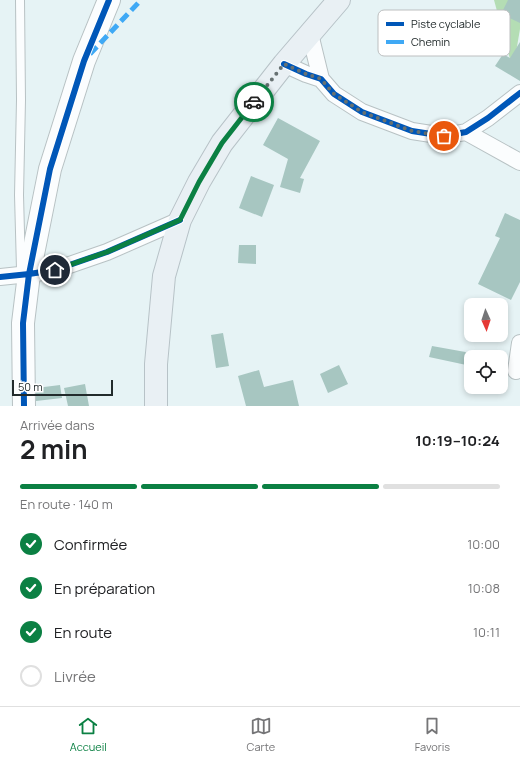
<!DOCTYPE html>
<html lang="fr">
<head>
<meta charset="utf-8">
<style>
  :root { --surface:#fff; --page:#f6f6f6; --text:#202124; --muted:#757577; --line:#e0e0e0; --accent:#0b8043 }
  body { margin:0; font-family:Manrope,sans-serif; background:var(--page); color:var(--text); height:100vh; display:flex; flex-direction:column; font-size:15px; white-space:nowrap }
  * { box-sizing:border-box; margin:0 }
  p { font-size:13px; color:var(--muted) }
  .icon { flex:none; width:22px; height:22px; fill:none; stroke:currentColor; stroke-width:2; stroke-linecap:round; stroke-linejoin:round }
  .map { position:relative; height:406px; overflow:hidden }
  .details { display:flex; flex-direction:column; background:var(--surface); flex:1 }
  .details>* { flex:none }
  .needle { width:26px; rotate:177deg }
  .fabs { position:absolute; left:464px; top:298px; display:grid; gap:8px }
  .fabs a { display:grid; place-items:center; width:44px; height:44px; border-radius:8px; background:var(--surface); box-shadow:0 2px 6px #0003; font-size:20px }
  .scale { position:absolute; left:12px; bottom:10px; width:101px; box-sizing:border-box; padding-left:4px; border:2px solid #222b2c; border-top:0; font-size:11px; line-height:14px; white-space:nowrap; color:#222b2c; -webkit-text-stroke:3px #fff; paint-order:stroke }
  .pin { position:absolute; display:grid; place-items:center; width:34px; height:34px; color:#fff; margin:-17px; border:2px solid #fff; border-radius:50%; box-shadow:0 1px 4px #0007 }
  .courier { position:absolute; display:grid; place-items:center; width:40px; height:40px; margin:-20px; border:3px solid #0b8043; border-radius:50%; background:#fff; color:#222; box-shadow:0 1px 5px #0007 }
  .headline em { font-style:normal; font-weight:700 }
  .headline div { display:flex; flex-direction:column-reverse }
  .headline { display:flex; align-items:center; justify-content:space-between; height:68px; padding:0 20px }
  h1 { font-size:26px; font-weight:700; line-height:30px }
  .bar { display:grid; grid-template-columns:repeat(4,1fr); gap:6px 4px; align-content:center; height:48px; padding:0 20px }
  .bar i { height:5px; border-radius:3px; background:var(--line) }
  .bar .active { background:var(--accent) }
  .bar p { grid-column:span 4 }
  ol { padding:0 20px; list-style:none }
  li { display:flex; align-items:center; gap:12px; height:44px }
  li p { margin-inline-start:auto }
  li .icon { padding:4px; border-radius:50%; background:var(--accent); color:#fff; stroke-width:4 }
  li:last-child { color:var(--muted) }
  li i { width:22px; height:22px; border:2px solid var(--line); border-radius:50% }
  .tab-bar { display:flex; justify-content:space-around; align-items:center; height:56px; border-top:1px solid var(--line); background:var(--surface); font-size:11px; color:var(--muted) }
  .tab-bar a { display:grid; justify-items:center; gap:2px }
  .tab-bar .active { color:var(--accent) }
  .map>svg:first-child { display:block }
</style>
</head>
<body>
<div class="map">
<svg width="520" height="406" viewBox="0 0 520 406">
  <rect width="100%" height="100%" fill="#e6f3f5"/>
  <path fill="#b4ddb4" d="M 494,0 L 520,0 L 520,29 L 513,70 Z"/>
  <path fill="#a7c6c1" d="M 508,0 L 520,0 L 520,23 L 501,14 Z
    M 520,42 L 520,81 L 495,66 L 503,54 L 510,58 Z
    M 278,118 L 320,141 L 300,178 L 304,179 L 300,193 L 280,187 L 288,159 L 263,145 Z
    M 251,176 L 274,185 L 262,217 L 239,208 Z
    M 505,213 L 520,220 L 520,282 L 511,300 L 478,284 L 500,238 L 495,236 Z
    M 239,245 L 256,245 L 256,264 L 238,263 Z
    M 223,333 L 229,366 L 216,368 L 211,335 Z
    M 432,346 L 471,353 L 471,366 L 429,357 Z
    M 339,365 L 348,384 L 328,393 L 320,374 Z
    M 259,370 L 264,387 L 293,380 L 299,406 L 246,406 L 238,376 Z
    M 85,384 L 89,406 L 68,406 L 64,388 Z
    M 60,385 L 62,398 L 36,401 L 36,388 Z"/>
  <g fill="none" stroke-linecap="round" stroke-linejoin="round">
    <defs>
      <path id="lane" d="M 20,0 L 21,100 L 19,195 L 21,269"/>
      <path id="street" d="M 310,34 L 321,79
        M 284,64 L 306,74 L 321,79 L 334,94 L 362,112 L 412,131 L 444,136 L 466,132 L 488,118 L 520,93
        M 466,132 L 520,162
        M 0,277 L 29,274 L 55,270 L 107,252 L 180,220
        M 516,371 L 520,343"/>
      <path id="secondary" d="M 24,406 L 23,323 L 29,274 L 50,169 L 84,61 L 109,0"/>
      <path id="highway" d="M 156,406 L 156,364 L 164,276 L 180,220 L 199,182 L 222,143 L 284,64 L 339,0"/>
    </defs>
    <use href="#lane" stroke="#b8c2c4" stroke-width="10"/>
    <use href="#street" stroke="#b8c2c4" stroke-width="18"/>
    <use href="#secondary" stroke="#b8c2c4" stroke-width="24"/>
    <use href="#highway" stroke="#b7c2c7" stroke-width="24"/>
    <use href="#lane" stroke="#fbfdfe" stroke-width="8"/>
    <use href="#street" stroke="#fbfdfe" stroke-width="16"/>
    <use href="#secondary" stroke="#fbfdfe" stroke-width="22"/>
    <use href="#highway" stroke="#e9f0f4" stroke-width="22"/>
    <path stroke="#3fa9f5" stroke-width="5" stroke-dasharray="10 5" stroke-linecap="butt" d="M 90,54 L 141,0"/>
    <defs>
      <path id="cycleway" d="M 284,64 L 306,74 L 321,79 L 334,94 L 362,112 L 412,131 L 444,136 L 466,132 L 488,118 L 520,93
        M 0,277 L 29,274 L 55,270 L 107,252 L 180,220
        M 24,406 L 23,323 L 29,274 L 50,169 L 84,61 L 109,0"/>
    </defs>
    <use href="#cycleway" stroke="#fff" stroke-width="8"/>
    <use href="#cycleway" stroke="#0057b8" stroke-width="6"/>
  </g>
  <g fill="none" stroke-linecap="round" stroke-linejoin="round">
    <path stroke="#677172" stroke-width="4" stroke-dasharray="0 7.2" d="M 254,102 L 284,64 L 306,74 L 321,79 L 334,94 L 362,112 L 412,131 L 444,136"/>
    <path stroke="#0b8043" stroke-width="5" d="M 55,270 L 107,252 L 180,220 L 199,182 L 222,143 L 254,102"/>
  </g>
  <rect x="378" y="10" width="132" height="46" rx="6" fill="#fff" stroke="#bdbfc0" stroke-width="1"/>
  <rect x="386" y="22" width="18" height="4" fill="#0057b8"/>
  <rect x="386" y="40" width="18" height="4" fill="#3fa9f5"/>
  <g font-size="11" fill="#222b2c">
    <text x="411" y="28">Piste cyclable</text>
    <text x="411" y="46">Chemin</text>
  </g>
</svg>
<div class="fabs">
<a><svg class="needle" viewBox="-14 -14 28 28"><path d="M0-13l5 13h-10z" fill="#e53935"/><path d="M0 13l5-13h-10z" fill="#757577"/></svg></a>
<a><svg class="icon" aria-label="locate" viewBox="0 0 24 24"><circle cx="12" cy="12" r="6"/><path d="M12 2v4M12 18v4M2 12h4M18 12h4"/></svg></a>
</div>
<div class="scale">50 m</div>
<div class="pin" style="left:444px;top:136px;background:#ea580c"><svg class="icon" aria-label="bag" viewBox="0 0 24 24"><path d="M5 8h14l-1 12H6zM9 8a3 3 0 0 1 6 0"/></svg></div>
<div class="pin" style="left:55px;top:270px;background:#1f2937"><svg class="icon" aria-label="home" viewBox="0 0 24 24"><path d="M3 11l9-7 9 7M6 9v11h12V9"/></svg></div>
<div class="courier" style="left:254px;top:102px"><svg class="icon" aria-label="car" viewBox="0 0 24 24"><path d="M5 17H2v-5l4-1 3-4h7l3 4 3 1v5h-3M9 17h6M6 11h13"/><circle cx="7" cy="17" r="2"/><circle cx="17" cy="17" r="2"/></svg></div>
</div>
<section class="details">
<div class="headline"><div><h1>2 min</h1><p>Arrivée dans</p></div><em>10:19–10:24</em></div>
<div class="bar"><i class="active"></i><i class="active"></i><i class="active"></i><i></i><p>En route · 140 m</p></div>
<ol>
<li><svg class="icon" aria-label="check" viewBox="0 0 24 24"><path d="M5 12l5 5 9-10"/></svg>Confirmée<p>10:00</p></li>
<li><svg class="icon" aria-label="check" viewBox="0 0 24 24"><path d="M5 12l5 5 9-10"/></svg>En préparation<p>10:08</p></li>
<li><svg class="icon" aria-label="check" viewBox="0 0 24 24"><path d="M5 12l5 5 9-10"/></svg>En route<p>10:11</p></li>
<li><i></i>Livrée</li>
</ol>
</section>
<nav class="tab-bar">
<a class="active"><svg class="icon" aria-label="home" viewBox="0 0 24 24"><path d="M3 11l9-7 9 7M6 9v11h12V9"/></svg>Accueil</a>
<a><svg class="icon" aria-label="map" viewBox="0 0 24 24"><path d="M3 6l6-2 6 2 6-2v14l-6 2-6-2-6 2zM9 4v14M15 6v14"/></svg>Carte</a>
<a><svg class="icon" aria-label="saved" viewBox="0 0 24 24"><path d="M7 4h10v16l-5-4-5 4z"/></svg>Favoris</a>
</nav>
</body>
</html>
